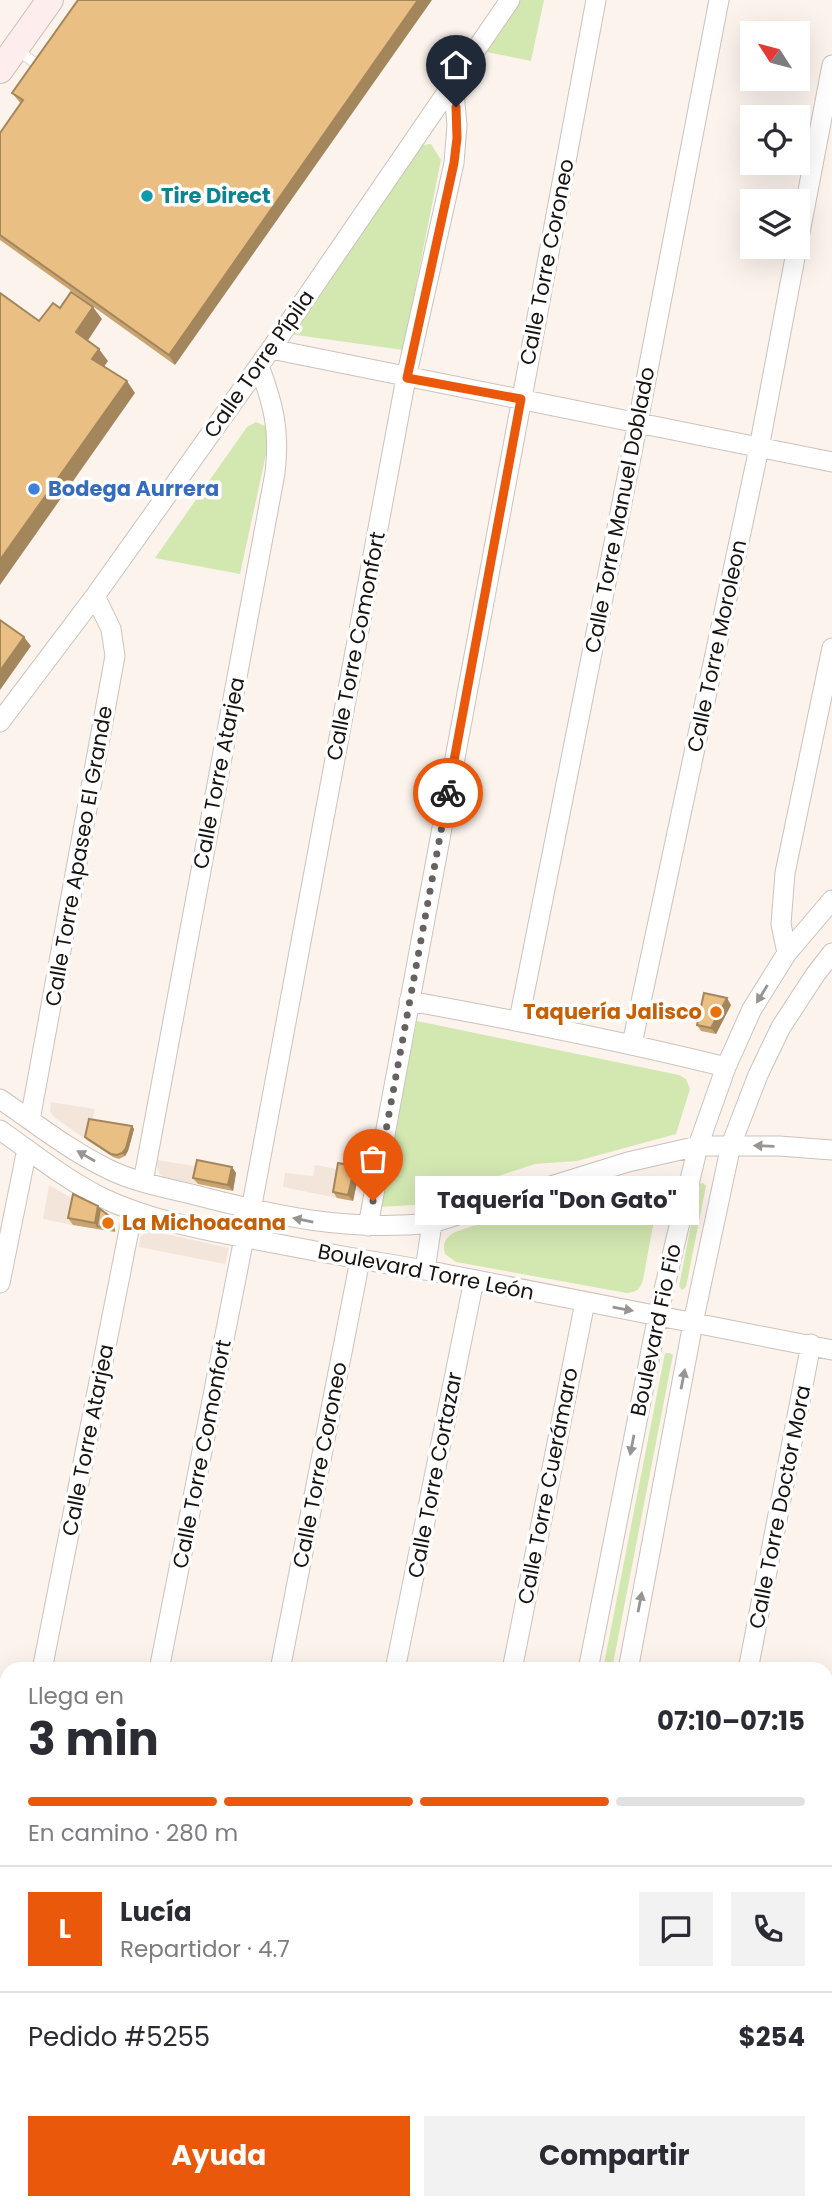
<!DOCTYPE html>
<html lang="es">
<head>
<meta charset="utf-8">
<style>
  :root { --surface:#fff; --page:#f2f2f3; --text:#2b2b33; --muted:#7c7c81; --line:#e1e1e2; --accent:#ea580c }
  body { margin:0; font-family:Poppins,sans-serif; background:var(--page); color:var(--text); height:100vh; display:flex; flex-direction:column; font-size:26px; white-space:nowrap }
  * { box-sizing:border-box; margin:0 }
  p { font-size:23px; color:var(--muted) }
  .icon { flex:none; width:38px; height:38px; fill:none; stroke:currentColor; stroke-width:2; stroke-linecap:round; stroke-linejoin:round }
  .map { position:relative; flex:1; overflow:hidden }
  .panel { position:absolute; left:0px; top:1662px; width:833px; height:548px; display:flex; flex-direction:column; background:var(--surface); border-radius:21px 21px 0 0; box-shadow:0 7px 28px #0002 }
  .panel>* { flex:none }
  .needle { width:46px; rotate:306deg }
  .tools { position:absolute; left:740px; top:21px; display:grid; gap:14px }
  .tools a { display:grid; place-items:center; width:70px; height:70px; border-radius:0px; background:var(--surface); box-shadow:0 7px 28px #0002; font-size:35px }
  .pin { position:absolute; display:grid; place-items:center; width:60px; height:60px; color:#fff; margin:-72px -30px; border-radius:50% 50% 50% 0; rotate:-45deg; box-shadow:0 0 7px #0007 }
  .pin .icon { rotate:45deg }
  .courier { position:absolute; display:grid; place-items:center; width:70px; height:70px; margin:-35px; border:5px solid #ea580c; border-radius:50%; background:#fff; color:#222; box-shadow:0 2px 9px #0007 }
  .bubble { position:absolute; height:49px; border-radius:0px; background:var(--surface); box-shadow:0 7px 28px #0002; font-size:23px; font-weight:700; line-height:49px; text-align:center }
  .overview em { font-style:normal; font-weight:700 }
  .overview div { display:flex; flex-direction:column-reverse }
  .overview { display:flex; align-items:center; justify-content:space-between; height:119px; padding:0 28px }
  h1 { font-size:46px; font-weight:700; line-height:52px }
  .bar { display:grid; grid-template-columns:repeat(4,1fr); gap:10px 7px; align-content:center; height:84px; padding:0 28px }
  .bar i { height:9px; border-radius:5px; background:var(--line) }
  .bar .active { background:var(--accent) }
  .bar p { grid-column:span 4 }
  .line { display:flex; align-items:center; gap:18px; padding:0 28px; border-top:2px solid var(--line) }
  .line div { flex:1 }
  .round { display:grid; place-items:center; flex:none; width:74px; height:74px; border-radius:0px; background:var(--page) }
  .button { display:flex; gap:14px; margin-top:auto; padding:14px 28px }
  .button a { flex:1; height:80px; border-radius:0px; background:var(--accent); color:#fff; font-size:28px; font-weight:700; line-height:80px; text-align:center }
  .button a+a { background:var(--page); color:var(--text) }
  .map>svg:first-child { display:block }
</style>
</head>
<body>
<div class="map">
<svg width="832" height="2209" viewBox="0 0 832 2209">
  <rect width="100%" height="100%" fill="#fcf3ed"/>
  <path fill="#f4e5da" d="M 51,1102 L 95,1109 L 87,1140 L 54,1117 L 50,1111 Z
    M 156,1160 L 201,1167 L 198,1184 L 164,1178 L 159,1173 Z
    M 315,1165 L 342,1170 L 337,1198 L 283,1187 L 285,1173 L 313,1176 Z
    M 49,1185 L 77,1201 L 73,1225 L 43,1219 Z
    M 148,1230 L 229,1248 L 225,1264 L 139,1247 L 140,1237 Z"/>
  <path fill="#d3e7b1" d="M 521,0 L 544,0 L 531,61 L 487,52 Z
    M 431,144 L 441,160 L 403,350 L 289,334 L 421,145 Z
    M 256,422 L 265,426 L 270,436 L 240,574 L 155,558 L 247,427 Z
    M 417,1021 L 679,1075 L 686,1079 L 690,1089 L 676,1134 L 577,1161 L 535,1164 L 495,1177 L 476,1184 L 464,1192 L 431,1204 L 379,1207 Z
    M 633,1176 C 646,1177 652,1181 659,1193 L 643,1280 C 640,1289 637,1292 627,1293 L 456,1262 L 445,1254 C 442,1243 446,1237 455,1232 L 572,1193 Z
    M 703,1183 L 706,1186 L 686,1287 L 682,1290 L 679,1286 L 699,1184 Z
    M 665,1353 L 670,1353 L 673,1355 L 612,1669 L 603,1669 Z"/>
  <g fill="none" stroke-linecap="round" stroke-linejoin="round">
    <defs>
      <path id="lane" d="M 16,49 L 43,69"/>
      <path id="street" d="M 798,243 L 832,65
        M 271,349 L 832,462
        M 0,722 L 95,596 L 271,349 L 510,0
        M 787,953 L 781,924 L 785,873 L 832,648
        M 409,1001 C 515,1020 621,1041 726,1067
        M 519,1020 L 638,422 L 719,0
        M 632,1044 L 759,448 L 797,247
        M 0,1099 C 35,1123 69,1150 108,1169 C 134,1182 166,1188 195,1195 C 276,1216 348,1232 432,1223 L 628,1162 L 698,1146 L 779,1146 L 832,1150
        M 30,1120 L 115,656 L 111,629 L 95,596
        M 0,1130 C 33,1153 66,1180 103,1198 C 151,1221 205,1230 257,1240 C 313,1251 369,1261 425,1270 L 832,1350
        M 143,1182 L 275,473 C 280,431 274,406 259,366
        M 251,1210 L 406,378 L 454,163 L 457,125 L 453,82
        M 368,1226 L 596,0
        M 425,1270 L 432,1223
        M 0,1283 L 27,1149
        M 42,1670 L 133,1210
        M 159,1670 L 244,1238
        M 280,1670 L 360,1260
        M 395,1670 L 474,1280
        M 512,1670 L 585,1302
        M 588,1670 L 658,1315 L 698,1146 L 726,1067 L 752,1009 L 787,953 L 832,900
        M 628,1670 L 693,1323 L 731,1145 L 758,1075 L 781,1027 L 815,975 L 832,953
        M 748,1670 L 811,1344
        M 0,1752 L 7,1753
        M 826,1843 L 832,1814
        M 826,1907 L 832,1908
        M 516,2209 L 518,2203"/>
      <path id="secondary" d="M 0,70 L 50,0"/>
    </defs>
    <use href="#lane" stroke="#cbc2bc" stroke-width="11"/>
    <use href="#street" stroke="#cbc2bc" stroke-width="21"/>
    <use href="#secondary" stroke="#cbc2bc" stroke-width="28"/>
    <use href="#lane" stroke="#fff" stroke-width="10"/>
    <use href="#street" stroke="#fff" stroke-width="19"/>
    <use href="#secondary" stroke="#fdedec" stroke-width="26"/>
  </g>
  <path fill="#c9a471" d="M 78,0 L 175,365 L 0,240 L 0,133 L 21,104 L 12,93 Z
    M 731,1005 L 716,1034 L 701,1031 L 697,1025 Z
    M 132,1126 L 134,1129 L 128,1151 L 125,1156 L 119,1159 L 113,1157 L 87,1140 L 85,1137 Z
    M 355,1166 L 359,1173 L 353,1201 L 337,1198 L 333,1192 Z
    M 232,1167 L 236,1173 L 233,1191 L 198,1184 L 193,1178 Z
    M 98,1206 L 114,1221 L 115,1232 L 73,1225 L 68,1218 Z"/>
  <path fill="#a4865c" d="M 418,0 L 432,0 L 175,365 L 169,355 Z
    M 93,307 L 102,319 L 85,345 L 76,332 Z
    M 99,349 L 108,361 L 101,371 L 92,359 Z
    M 127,381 L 135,393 L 0,585 L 0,560 Z
    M 24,637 L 31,646 L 0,690 L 0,671 Z
    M 727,998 L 731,1005 L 716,1034 L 711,1028 Z
    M 132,1126 L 134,1129 L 128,1151 L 125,1156 L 122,1153 Z
    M 355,1166 L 359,1173 L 353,1201 L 348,1195 Z
    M 232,1167 L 236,1173 L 233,1191 L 228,1185 Z
    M 98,1206 L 102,1212 L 97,1226 L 95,1223 Z
    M 112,1218 L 114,1221 L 115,1232 L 113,1229 Z"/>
  <path fill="#eabf83" stroke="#a4865c" stroke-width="2" d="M 78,0 L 418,0 L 169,355 L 0,235 L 0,133 L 23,100 L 12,93 Z
    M 71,292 L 93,307 L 76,332 L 99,349 L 92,359 L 127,381 L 0,560 L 0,293 L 39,321 L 53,303 L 60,308 Z
    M 0,620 L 24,637 L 0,671 Z
    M 704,993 L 727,998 L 711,1028 L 697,1025 Z
    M 89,1119 L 132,1126 L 126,1148 L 122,1153 L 117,1155 L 111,1154 L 85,1137 Z
    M 197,1160 L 232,1167 L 228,1185 L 193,1178 Z
    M 338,1163 L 355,1166 L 348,1195 L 333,1192 Z
    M 73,1194 L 98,1206 L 95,1223 L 68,1218 Z
    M 100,1209 L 112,1218 L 113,1229 L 97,1226 Z"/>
  <defs><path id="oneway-solid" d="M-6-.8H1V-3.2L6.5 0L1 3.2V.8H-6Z" transform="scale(1.75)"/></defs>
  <g fill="#979594">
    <use href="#oneway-solid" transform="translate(762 994) rotate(122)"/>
    <use href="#oneway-solid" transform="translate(764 1146) rotate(-178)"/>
    <use href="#oneway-solid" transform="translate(86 1156) rotate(-150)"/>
    <use href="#oneway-solid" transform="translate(303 1220) rotate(-169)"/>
    <use href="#oneway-solid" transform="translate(623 1309) rotate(10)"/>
    <use href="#oneway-solid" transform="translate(683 1379) rotate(-79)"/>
    <use href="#oneway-solid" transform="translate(632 1445) rotate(101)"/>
    <use href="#oneway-solid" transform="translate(640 1602) rotate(-79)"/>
  </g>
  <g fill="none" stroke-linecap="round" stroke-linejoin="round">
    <path stroke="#67625f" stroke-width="7" stroke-dasharray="0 12.6" d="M 373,1201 L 448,793"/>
    <path stroke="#ea580c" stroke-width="9" d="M 448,793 L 521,399 L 407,378 L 454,163 L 457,138 L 456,107"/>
  </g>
  <circle fill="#0f9aa8" stroke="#fff" stroke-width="2.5" cx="147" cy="196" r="7"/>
  <circle fill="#3f7fe0" stroke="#fff" stroke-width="2.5" cx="34" cy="489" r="7"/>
  <g fill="#e8710a" stroke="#fff" stroke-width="2.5">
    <circle cx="716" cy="1012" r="7"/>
    <circle cx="108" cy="1223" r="7"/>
  </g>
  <g text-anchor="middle" stroke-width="7" stroke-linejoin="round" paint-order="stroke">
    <g font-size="21" font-weight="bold" fill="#0d838f" stroke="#fff" text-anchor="start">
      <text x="161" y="203">Tire Direct</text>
    </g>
    <g font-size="21" fill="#171412" stroke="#fff">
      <text transform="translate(547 262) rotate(-79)" y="7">Calle Torre Coroneo</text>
      <text transform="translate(259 364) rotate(-55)" y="7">Calle Torre Pípila</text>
      <text transform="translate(620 510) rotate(-79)" y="7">Calle Torre Manuel Doblado</text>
      <text transform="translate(356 646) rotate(-79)" y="7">Calle Torre Comonfort</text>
      <text transform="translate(717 646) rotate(-78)" y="7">Calle Torre Moroleon</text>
      <text transform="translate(219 773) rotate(-79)" y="7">Calle Torre Atarjea</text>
      <text transform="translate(79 856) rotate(-80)" y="7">Calle Torre Apaseo El Grande</text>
      <text transform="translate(426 1272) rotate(11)" y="7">Boulevard Torre León</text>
      <text transform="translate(656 1330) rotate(-78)" y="7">Boulevard Fio Fio</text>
      <text transform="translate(88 1440) rotate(-79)" y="7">Calle Torre Atarjea</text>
      <text transform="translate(202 1454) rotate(-79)" y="7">Calle Torre Comonfort</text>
      <text transform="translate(320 1465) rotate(-79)" y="7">Calle Torre Coroneo</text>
      <text transform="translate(435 1475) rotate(-79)" y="7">Calle Torre Cortazar</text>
      <text transform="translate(548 1486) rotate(-79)" y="7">Calle Torre Cuerámaro</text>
      <text transform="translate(780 1507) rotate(-79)" y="7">Calle Torre Doctor Mora</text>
    </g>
    <g font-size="21" font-weight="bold" fill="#366cbe" stroke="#fff" text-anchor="start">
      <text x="48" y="496">Bodega Aurrera</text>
    </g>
    <g font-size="21" font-weight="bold" fill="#c56008" stroke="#fff" text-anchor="end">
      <text x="702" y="1019">Taquería Jalisco</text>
      <text x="122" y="1230" text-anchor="start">La Michoacana</text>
    </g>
  </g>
</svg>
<div class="tools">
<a><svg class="needle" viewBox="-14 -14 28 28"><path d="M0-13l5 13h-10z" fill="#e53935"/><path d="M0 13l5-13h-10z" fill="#7c7c81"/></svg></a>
<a><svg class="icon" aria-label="locate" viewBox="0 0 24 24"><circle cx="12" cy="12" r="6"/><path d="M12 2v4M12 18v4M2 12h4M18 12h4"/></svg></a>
<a><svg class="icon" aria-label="layers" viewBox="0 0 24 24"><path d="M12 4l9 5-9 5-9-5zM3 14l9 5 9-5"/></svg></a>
</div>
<div class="pin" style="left:373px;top:1201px;background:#ea580c"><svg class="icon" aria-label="bag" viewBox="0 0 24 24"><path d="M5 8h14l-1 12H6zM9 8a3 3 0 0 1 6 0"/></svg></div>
<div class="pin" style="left:456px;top:107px;background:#1f2937"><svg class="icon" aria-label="home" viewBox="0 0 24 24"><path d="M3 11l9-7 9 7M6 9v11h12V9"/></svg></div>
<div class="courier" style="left:448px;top:793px"><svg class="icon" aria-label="bike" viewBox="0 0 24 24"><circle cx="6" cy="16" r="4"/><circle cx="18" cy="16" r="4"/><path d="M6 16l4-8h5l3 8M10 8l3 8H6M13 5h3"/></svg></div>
<div class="bubble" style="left:415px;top:1176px;width:284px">Taquería &quot;Don Gato&quot;</div>
<section class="panel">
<div class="overview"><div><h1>3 min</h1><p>Llega en</p></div><em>07:10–07:15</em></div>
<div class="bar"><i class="active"></i><i class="active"></i><i class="active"></i><i></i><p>En camino · 280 m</p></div>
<div class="line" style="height:126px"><b class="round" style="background:var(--accent);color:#fff">L</b><div><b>Lucía</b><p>Repartidor · 4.7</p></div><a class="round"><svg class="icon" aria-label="chat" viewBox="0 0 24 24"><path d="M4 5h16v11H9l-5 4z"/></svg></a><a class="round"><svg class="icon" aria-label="phone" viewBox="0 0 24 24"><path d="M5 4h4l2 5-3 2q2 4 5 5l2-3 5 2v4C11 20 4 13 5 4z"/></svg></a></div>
<div class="line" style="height:91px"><div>Pedido #5255</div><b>$254</b></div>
<div class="button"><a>Ayuda</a><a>Compartir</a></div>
</section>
</div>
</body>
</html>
